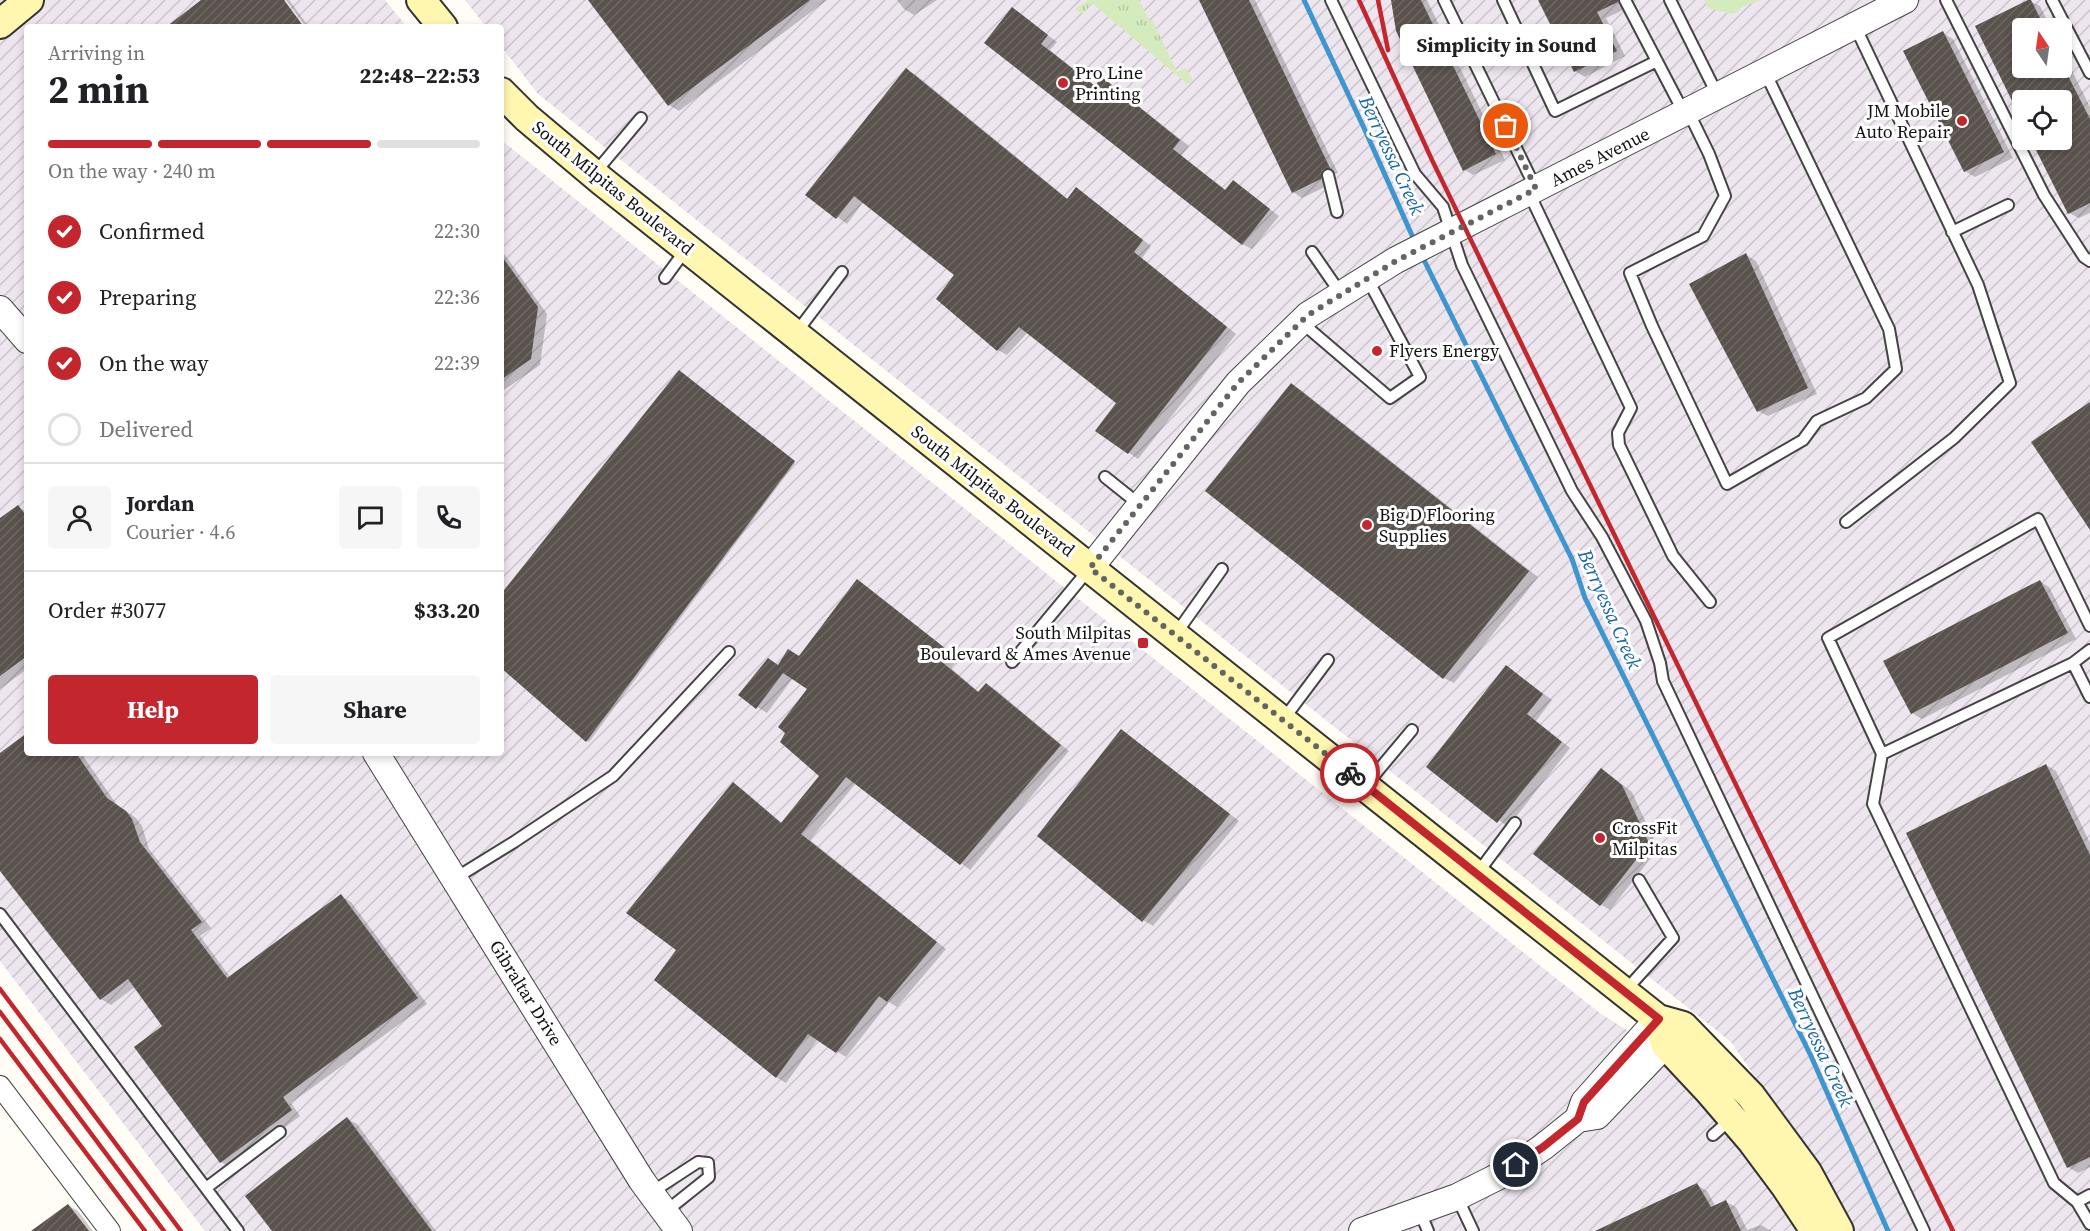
<!DOCTYPE html>
<html lang="en">
<head>
<meta charset="utf-8">
<style>
  :root { --surface:#fff; --page:#f6f6f6; --text:#202124; --muted:#757577; --line:#e0e0e0; --accent:#c4262e }
  body { margin:0; font-family:"Source Serif 4",serif; background:var(--page); color:var(--text); height:100vh; display:flex; flex-direction:column; font-size:22px; white-space:nowrap }
  * { box-sizing:border-box; margin:0 }
  p { font-size:20px; color:var(--muted) }
  .icon { flex:none; width:33px; height:33px; fill:none; stroke:currentColor; stroke-width:2; stroke-linecap:round; stroke-linejoin:round }
  .map { position:relative; flex:1; overflow:hidden }
  .drawer { position:absolute; left:24px; top:24px; width:480px; height:732px; display:flex; flex-direction:column; background:var(--surface); border-radius:6px; box-shadow:0 3px 9px #0003 }
  .drawer>* { flex:none }
  .needle { width:39px; rotate:347deg }
  .controls { position:absolute; left:2012px; top:18px; display:grid; gap:12px }
  .controls a { display:grid; place-items:center; width:60px; height:60px; border-radius:6px; background:var(--surface); box-shadow:0 3px 9px #0003; font-size:30px }
  .pin { position:absolute; display:grid; place-items:center; width:51px; height:51px; color:#fff; margin:-26px; border:3px solid #fff; border-radius:50%; box-shadow:0 2px 6px #0007 }
  .courier { position:absolute; display:grid; place-items:center; width:60px; height:60px; margin:-30px; border:4px solid #c4262e; border-radius:50%; background:#fff; color:#222; box-shadow:0 2px 8px #0007 }
  .bubble { position:absolute; height:42px; border-radius:6px; background:var(--surface); box-shadow:0 3px 9px #0003; font-size:20px; font-weight:700; line-height:42px; text-align:center }
  .summary em { font-style:normal; font-weight:700 }
  .summary div { display:flex; flex-direction:column-reverse }
  .summary { display:flex; align-items:center; justify-content:space-between; height:102px; padding:0 24px }
  h1 { font-size:39px; font-weight:700; line-height:45px }
  .bar { display:grid; grid-template-columns:repeat(4,1fr); gap:9px 6px; align-content:center; height:72px; padding:0 24px }
  .bar i { height:8px; border-radius:4px; background:var(--line) }
  .bar .selected { background:var(--accent) }
  .bar p { grid-column:span 4 }
  .line { display:flex; align-items:center; gap:15px; padding:0 24px; border-top:2px solid var(--line) }
  .line div { flex:1 }
  .round { display:grid; place-items:center; flex:none; width:63px; height:63px; border-radius:6px; background:var(--page) }
  ol { padding:0 24px; list-style:none }
  li { display:flex; align-items:center; gap:18px; height:66px }
  li p { margin-inline-start:auto }
  li .icon { padding:6px; border-radius:50%; background:var(--accent); color:#fff; stroke-width:4 }
  li:last-child { color:var(--muted) }
  li i { width:33px; height:33px; border:3px solid var(--line); border-radius:50% }
  .cta { display:flex; gap:12px; margin-top:auto; padding:12px 24px }
  .cta a { flex:1; height:69px; border-radius:6px; background:var(--accent); color:#fff; font-size:24px; font-weight:700; line-height:69px; text-align:center }
  .cta a+a { background:var(--page); color:var(--text) }
  .map>svg:first-child { display:block }
</style>
</head>
<body>
<div class="map">
<svg width="2090" height="1231" viewBox="0 0 2090 1231">
  <defs>
    <pattern id="industrial-furrows" width="10" height="10" patternUnits="userSpaceOnUse" patternTransform="scale(1.5)"><rect width="10" height="10" fill="#eee6ef"/><path d="M-1 1l2-2M0 10L10 0M9 11l2-2" fill="none" stroke="#cbc4cc"/></pattern>
    <pattern id="grass-tufts" width="24" height="20" patternUnits="userSpaceOnUse" patternTransform="scale(1.5)"><rect width="24" height="20" fill="#d5ebbd"/><path d="M3 7l-1-3M5 7V3M7 7l1-3M15 17l-1-3M17 17v-4M19 17l1-3" fill="none" stroke="#b6c8a1"/></pattern>
    <pattern id="building-hatch" width="6" height="6" patternUnits="userSpaceOnUse" patternTransform="scale(1.5)"><rect width="6" height="6" fill="#5a524d"/><path d="M-1 1l2-2M0 6l6-6M5 7l2-2" fill="none" stroke="#6d6662"/></pattern>
  </defs>
  <rect width="100%" height="100%" fill="#fffdf5"/>
  <path fill="url(#industrial-furrows)" fill-rule="evenodd" d="M 0,0 L 385,0 L 407,27 L 27,27 L 27,753 L 501,753 L 501,140 L 1601,1014 L 1715,1085 L 1805,1231 L 205,1231 L 0,961 Z
    M 465,0 L 2090,0 L 2090,1231 L 1851,1231 L 1826,1180 L 1731,1042 L 538,94 L 501,46 L 501,27 L 486,27 ZM 2022,28 L 2061,28 L 2061,68 L 2022,68 ZM 2022,100 L 2061,100 L 2061,140 L 2022,140 Z"/>
  <path fill="url(#grass-tufts)" d="M 1089,0 L 1139,0 L 1150,21 L 1153,21 L 1177,72 L 1186,68 L 1193,81 L 1187,84 L 1092,3 L 1083,14 L 1075,9 Z"/>
  <path fill="#d5ebbd" d="M 1704,0 L 1761,0 L 1742,7 L 1737,12 L 1731,14 L 1708,8 Z"/>
  <path fill="#0003" d="M 286,0 L 289,0 L 309,27 L 306,27 Z
    M 590,0 L 827,0 L 679,111 L 669,105 Z
    M 897,0 L 937,0 L 914,15 L 904,9 Z
    M 1201,0 L 1255,0 L 1338,173 L 1332,175 L 1331,184 L 1302,198 L 1293,192 Z
    M 1394,0 L 1427,0 L 1505,160 L 1473,175 L 1464,169 Z
    M 1540,0 L 1618,0 L 1623,10 L 1606,18 L 1625,56 L 1585,77 L 1575,71 Z
    M 2030,1 L 2040,6 L 2051,28 L 2022,28 L 2022,68 L 2061,68 L 2061,49 L 2090,107 L 2090,213 L 2079,218 L 2069,213 L 2033,140 L 2061,140 L 2061,100 L 2022,100 L 2022,118 L 1977,27 Z
    M 1013,9 L 1057,42 L 1050,50 L 1096,87 L 1102,79 L 1112,85 L 1189,146 L 1181,156 L 1227,191 L 1234,182 L 1279,216 L 1252,249 L 1242,244 L 986,42 Z
    M 1943,33 L 1953,39 L 2013,158 L 1975,177 L 1965,171 Z
    M 906,70 L 916,75 L 1069,200 L 1076,189 L 1151,246 L 1142,258 L 1236,334 L 1138,459 L 1097,431 L 1118,403 L 1028,332 L 1007,355 L 998,350 L 956,275 L 864,201 L 847,224 L 807,195 Z
    M 501,252 L 505,255 L 547,314 L 540,365 L 501,392 Z
    M 1746,255 L 1756,261 L 1817,394 L 1768,416 L 1758,411 Z
    M 679,372 L 795,463 L 589,742 L 501,666 L 501,596 Z
    M 1292,385 L 1301,390 L 1538,577 L 1454,683 L 1444,678 Z
    M 18,507 L 27,512 L 27,669 L 0,689 L 0,520 Z
    M 857,581 L 958,659 L 951,668 L 980,693 L 986,685 L 996,690 L 1069,751 L 970,870 L 856,783 L 810,840 L 946,949 L 897,1007 L 889,1002 L 846,1057 L 818,1039 L 786,1083 L 776,1077 L 678,950 L 733,784 L 743,790 L 783,824 L 821,775 L 809,689 L 793,678 L 767,713 L 757,707 L 779,666 L 800,658 Z
    M 2039,581 L 2049,587 L 2076,639 L 1922,719 L 1912,713 Z
    M 1507,667 L 1552,700 L 1536,721 L 1570,748 L 1508,827 L 1428,766 Z
    M 1122,731 L 1239,821 L 1153,926 L 1143,920 Z
    M 27,735 L 27,753 L 81,753 L 117,805 L 136,818 L 142,826 L 149,849 L 211,928 L 200,936 L 230,977 L 341,896 L 351,902 L 427,1004 L 291,1103 L 300,1116 L 231,1168 L 221,1162 L 164,1027 L 135,987 L 111,1005 L 101,999 L 0,868 L 0,755 Z
    M 2046,765 L 2056,771 L 2090,843 L 2090,1167 L 2078,1173 L 2068,1167 Z
    M 1611,776 L 1632,792 L 1658,849 L 1610,910 L 1600,904 Z
    M 347,1119 L 357,1124 L 436,1231 L 274,1231 Z
    M 1697,1185 L 1707,1191 L 1716,1207 L 1726,1202 L 1736,1207 L 1747,1230 L 1761,1225 L 1771,1231 L 1598,1231 Z
    M 68,1205 L 78,1211 L 93,1231 L 34,1231 Z"/>
  <g fill="none" stroke-linecap="round" stroke-linejoin="round">
    <path stroke="#3f96cf" stroke-width="5" d="M 1304,0 L 1364,128 L 1415,242
      M 1422,256 L 1572,559 L 1585,598 L 1811,1056 L 1888,1231"/>
  </g>
  <path fill="url(#building-hatch)" d="M 201,0 L 284,0 L 304,27 L 166,27 Z
    M 588,0 L 810,0 L 668,106 Z
    M 1199,0 L 1249,0 L 1330,168 L 1322,170 L 1321,179 L 1292,193 Z
    M 1391,0 L 1421,0 L 1496,154 L 1463,171 L 1396,31 Z
    M 1538,0 L 1618,0 L 1618,2 L 1597,12 L 1617,51 L 1574,72 Z
    M 2028,0 L 2031,0 L 2045,28 L 2022,28 L 2022,68 L 2064,68 L 2090,119 L 2090,203 L 2068,214 L 2031,140 L 2061,140 L 2061,100 L 2022,100 L 2022,121 L 1975,26 Z
    M 1012,7 L 1048,35 L 1041,44 L 1095,86 L 1102,77 L 1180,140 L 1173,149 L 1225,190 L 1233,180 L 1270,209 L 1242,245 L 984,43 Z
    M 1943,31 L 2004,152 L 1964,172 L 1903,51 Z
    M 906,68 L 1067,199 L 1076,187 L 1143,240 L 1134,252 L 1227,327 L 1128,454 L 1095,431 L 1116,403 L 1019,327 L 997,351 L 936,299 L 954,275 L 854,196 L 836,219 L 805,195 Z
    M 1746,253 L 1808,388 L 1757,412 L 1689,284 Z
    M 501,255 L 538,307 L 531,359 L 501,380 Z
    M 679,370 L 795,461 L 586,742 L 501,668 L 501,594 Z
    M 1291,383 L 1529,571 L 1443,679 L 1205,491 Z
    M 2090,402 L 2090,530 L 2031,442 Z
    M 18,505 L 27,517 L 27,656 L 0,676 L 0,518 Z
    M 857,579 L 950,652 L 942,662 L 978,692 L 986,683 L 1061,745 L 960,865 L 846,777 L 801,834 L 937,942 L 887,1002 L 879,996 L 836,1053 L 808,1034 L 776,1078 L 654,980 L 676,950 L 626,913 L 733,782 L 781,823 L 819,776 L 780,742 L 785,733 L 778,727 L 807,689 L 783,673 L 756,709 L 738,695 L 768,658 L 778,665 L 788,649 L 799,656 Z
    M 2040,580 L 2068,633 L 1911,714 L 1883,661 Z
    M 1506,665 L 1543,694 L 1527,714 L 1562,742 L 1497,823 L 1426,767 Z
    M 1121,729 L 1230,814 L 1142,922 L 1037,836 Z
    M 27,733 L 27,753 L 76,753 L 107,798 L 126,811 L 132,819 L 140,842 L 202,922 L 191,930 L 227,978 L 341,894 L 418,998 L 283,1097 L 292,1110 L 220,1163 L 134,1047 L 162,1026 L 128,979 L 100,1000 L 0,871 L 0,753 Z
    M 2046,764 L 2090,855 L 2090,1157 L 2067,1168 L 1906,833 Z
    M 1601,768 L 1622,785 L 1649,843 L 1600,906 L 1533,854 Z
    M 347,1117 L 432,1231 L 272,1231 L 245,1196 Z
    M 1697,1183 L 1711,1207 L 1726,1200 L 1741,1231 L 1595,1231 Z
    M 68,1204 L 89,1231 L 31,1231 Z"/>
  <g fill="none" stroke-linecap="round" stroke-linejoin="round">
    <defs>
      <path id="service" d="M 1331,0 L 1415,174 L 1443,207 L 1462,265 L 1572,491 L 1602,537 L 1646,621 L 1660,663 L 1663,681 L 1924,1231
        M 1444,0 L 1536,189
        M 1503,0 L 1555,111 L 1657,61
        M 1625,0 L 1684,113
        M 1670,0 L 1718,96
        M 1946,0 L 2044,195 L 2084,257 L 2090,261
        M 2052,0 L 2090,73
        M 1688,111 L 1709,154 L 1725,196 L 1703,236 L 1630,273 L 1652,326 L 1727,484 L 1803,440 L 1817,421 L 1866,398 L 1896,369 L 1889,329 L 1765,72
        M 594,174 L 641,118
        M 1328,175 L 1337,212
        M 1529,193 L 1631,408 L 1618,433 L 1619,445 L 1673,556 L 1710,602
        M 1952,232 L 2008,205
        M 1312,252 L 1341,294
        M 665,278 L 687,248
        M 1301,322 L 1390,398 L 1420,377 L 1367,278
        M 796,333 L 842,272
        M 1105,477 L 1140,505
        M 1846,522 L 1954,438 L 2010,383 L 1978,285 L 1855,26
        M 1175,635 L 1222,569
        M 2090,650 L 2073,663 L 2090,697
        M 1012,662 L 1090,568
        M 2073,663 L 1882,754 L 1828,638 L 2038,519 L 2090,626
        M 1283,720 L 1328,660
        M 1882,754 L 1873,804 L 2054,1183 L 2077,1202 L 2090,1224
        M 1366,785 L 1412,730
        M 1477,874 L 1515,823
        M 454,879 L 514,842 L 613,776 L 729,652
        M 0,914 L 238,1231
        M 1625,991 L 1673,938 L 1639,880
        M 1713,1135 L 1731,1119
        M 206,1188 L 280,1132
        M 652,1192 L 698,1162 L 708,1163 L 709,1177 L 665,1212
        M 1457,1197 L 1473,1231
        M 2077,1202 L 2090,1195
        M 1420,1212 L 1428,1231"/>
      <path id="minor" d="M 0,1086 L 110,1231"/>
      <path id="tertiary" d="M 0,309 L 27,340
        M 1090,568 L 1238,383 L 1308,315 L 1396,260 L 1905,0
        M 376,753 L 642,1181 L 679,1231
        M 1578,1119 L 1584,1102 L 1658,1019
        M 1362,1231 L 1457,1197 L 1503,1174 L 1543,1147 L 1578,1119 L 1597,1116 L 1679,1030"/>
      <path id="secondary" d="M 421,0 L 443,27
        M 0,24 L 29,0
        M 501,92 L 527,118 L 602,181 L 1658,1019 L 1683,1026 L 1751,1096 L 1807,1172 L 1839,1231
        M 1658,1019 L 1665,1044 L 1709,1091 L 1751,1140 L 1786,1187 L 1815,1231"/>
    </defs>
    <use href="#service" stroke="#444" stroke-width="14"/>
    <use href="#minor" stroke="#444" stroke-width="22"/>
    <use href="#tertiary" stroke="#444" stroke-width="28"/>
    <use href="#secondary" stroke="#333" stroke-width="32"/>
    <use href="#service" stroke="#fff" stroke-width="10"/>
    <use href="#minor" stroke="#fff" stroke-width="20"/>
    <use href="#tertiary" stroke="#fff" stroke-width="26"/>
    <use href="#secondary" stroke="#fff6b0" stroke-width="28"/>
    <path stroke="#c4262e" stroke-width="4.5" d="M 1359,0 L 1432,160 L 1953,1231
      M 1378,0 L 1388,50
      M 0,989 L 181,1231
      M 0,1012 L 164,1231
      M 0,1039 L 145,1231"/>
  </g>
  <g fill="none" stroke-linecap="round" stroke-linejoin="round">
    <path stroke="#646461" stroke-width="6" stroke-dasharray="0 10.8" d="M 1350,773 L 1090,568 L 1238,383 L 1308,315 L 1396,261 L 1536,189 L 1506,126"/>
    <path stroke="#c4262e" stroke-width="8" d="M 1350,773 L 1659,1019 L 1584,1102 L 1578,1119 L 1543,1147 L 1516,1165"/>
  </g>
  <g fill="#c4262e" stroke="#fff" stroke-width="2">
    <circle cx="1063" cy="83" r="6"/>
    <circle cx="1962" cy="121" r="6"/>
    <circle cx="1377" cy="351" r="6"/>
    <circle cx="1367" cy="525" r="6"/>
    <rect x="1137" y="637" width="12" height="12" rx="3"/>
    <circle cx="1600" cy="838" r="6"/>
  </g>
  <g text-anchor="middle" stroke-width="6" stroke-linejoin="round" paint-order="stroke">
    <g font-size="18" fill="#111" stroke="#fff" text-anchor="start">
      <text x="1075" y="79">Pro Line<tspan x="1075" dy="21">Printing</tspan></text>
      <text x="1950" y="117" text-anchor="end">JM Mobile<tspan x="1950" dy="21">Auto Repair</tspan></text>
      <text x="1389" y="357">Flyers Energy</text>
      <text x="1379" y="521">Big D Flooring<tspan x="1379" dy="21">Supplies</tspan></text>
      <text x="1131" y="639" text-anchor="end">South Milpitas<tspan x="1131" dy="21">Boulevard &amp; Ames Avenue</tspan></text>
      <text x="1612" y="834">CrossFit<tspan x="1612" dy="21">Milpitas</tspan></text>
    </g>
    <g font-size="18" fill="#111" stroke="#fff">
      <text transform="translate(1600 157) rotate(-27)" y="6">Ames Avenue</text>
      <text transform="translate(613 188) rotate(39)" y="6">South Milpitas Boulevard</text>
      <text transform="translate(993 491) rotate(38)" y="6">South Milpitas Boulevard</text>
      <text transform="translate(526 993) rotate(58)" y="6">Gibraltar Drive</text>
    </g>
    <g font-size="20" font-style="italic" fill="#1768a6" stroke="#fff">
      <text transform="translate(1392 155) rotate(65)" y="7">Berryessa Creek</text>
      <text transform="translate(1610 609) rotate(66)" y="7">Berryessa Creek</text>
      <text transform="translate(1821 1047) rotate(65)" y="7">Berryessa Creek</text>
    </g>
  </g>
</svg>
<div class="controls">
<a><svg class="needle" viewBox="-14 -14 28 28"><path d="M0-13l5 13h-10z" fill="#e53935"/><path d="M0 13l5-13h-10z" fill="#757577"/></svg></a>
<a><svg class="icon" aria-label="locate" viewBox="0 0 24 24"><circle cx="12" cy="12" r="6"/><path d="M12 2v4M12 18v4M2 12h4M18 12h4"/></svg></a>
</div>
<div class="pin" style="left:1506px;top:126px;background:#ea580c"><svg class="icon" aria-label="bag" viewBox="0 0 24 24"><path d="M5 8h14l-1 12H6zM9 8a3 3 0 0 1 6 0"/></svg></div>
<div class="pin" style="left:1516px;top:1165px;background:#1f2937"><svg class="icon" aria-label="home" viewBox="0 0 24 24"><path d="M3 11l9-7 9 7M6 9v11h12V9"/></svg></div>
<div class="courier" style="left:1350px;top:773px"><svg class="icon" aria-label="bike" viewBox="0 0 24 24"><circle cx="6" cy="16" r="4"/><circle cx="18" cy="16" r="4"/><path d="M6 16l4-8h5l3 8M10 8l3 8H6M13 5h3"/></svg></div>
<div class="bubble" style="left:1400px;top:24px;width:213px">Simplicity in Sound</div>
<section class="drawer">
<div class="summary"><div><h1>2 min</h1><p>Arriving in</p></div><em>22:48–22:53</em></div>
<div class="bar"><i class="selected"></i><i class="selected"></i><i class="selected"></i><i></i><p>On the way · 240 m</p></div>
<ol>
<li><svg class="icon" aria-label="check" viewBox="0 0 24 24"><path d="M5 12l5 5 9-10"/></svg>Confirmed<p>22:30</p></li>
<li><svg class="icon" aria-label="check" viewBox="0 0 24 24"><path d="M5 12l5 5 9-10"/></svg>Preparing<p>22:36</p></li>
<li><svg class="icon" aria-label="check" viewBox="0 0 24 24"><path d="M5 12l5 5 9-10"/></svg>On the way<p>22:39</p></li>
<li><i></i>Delivered</li>
</ol>
<div class="line" style="height:108px"><a class="round"><svg class="icon" aria-label="person" viewBox="0 0 24 24"><circle cx="12" cy="8" r="4"/><path d="M4 21q1-7 8-7t8 7"/></svg></a><div><b>Jordan</b><p>Courier · 4.6</p></div><a class="round"><svg class="icon" aria-label="chat" viewBox="0 0 24 24"><path d="M4 5h16v11H9l-5 4z"/></svg></a><a class="round"><svg class="icon" aria-label="phone" viewBox="0 0 24 24"><path d="M5 4h4l2 5-3 2q2 4 5 5l2-3 5 2v4C11 20 4 13 5 4z"/></svg></a></div>
<div class="line" style="height:78px"><div>Order #3077</div><b>$33.20</b></div>
<div class="cta"><a>Help</a><a>Share</a></div>
</section>
</div>
</body>
</html>
